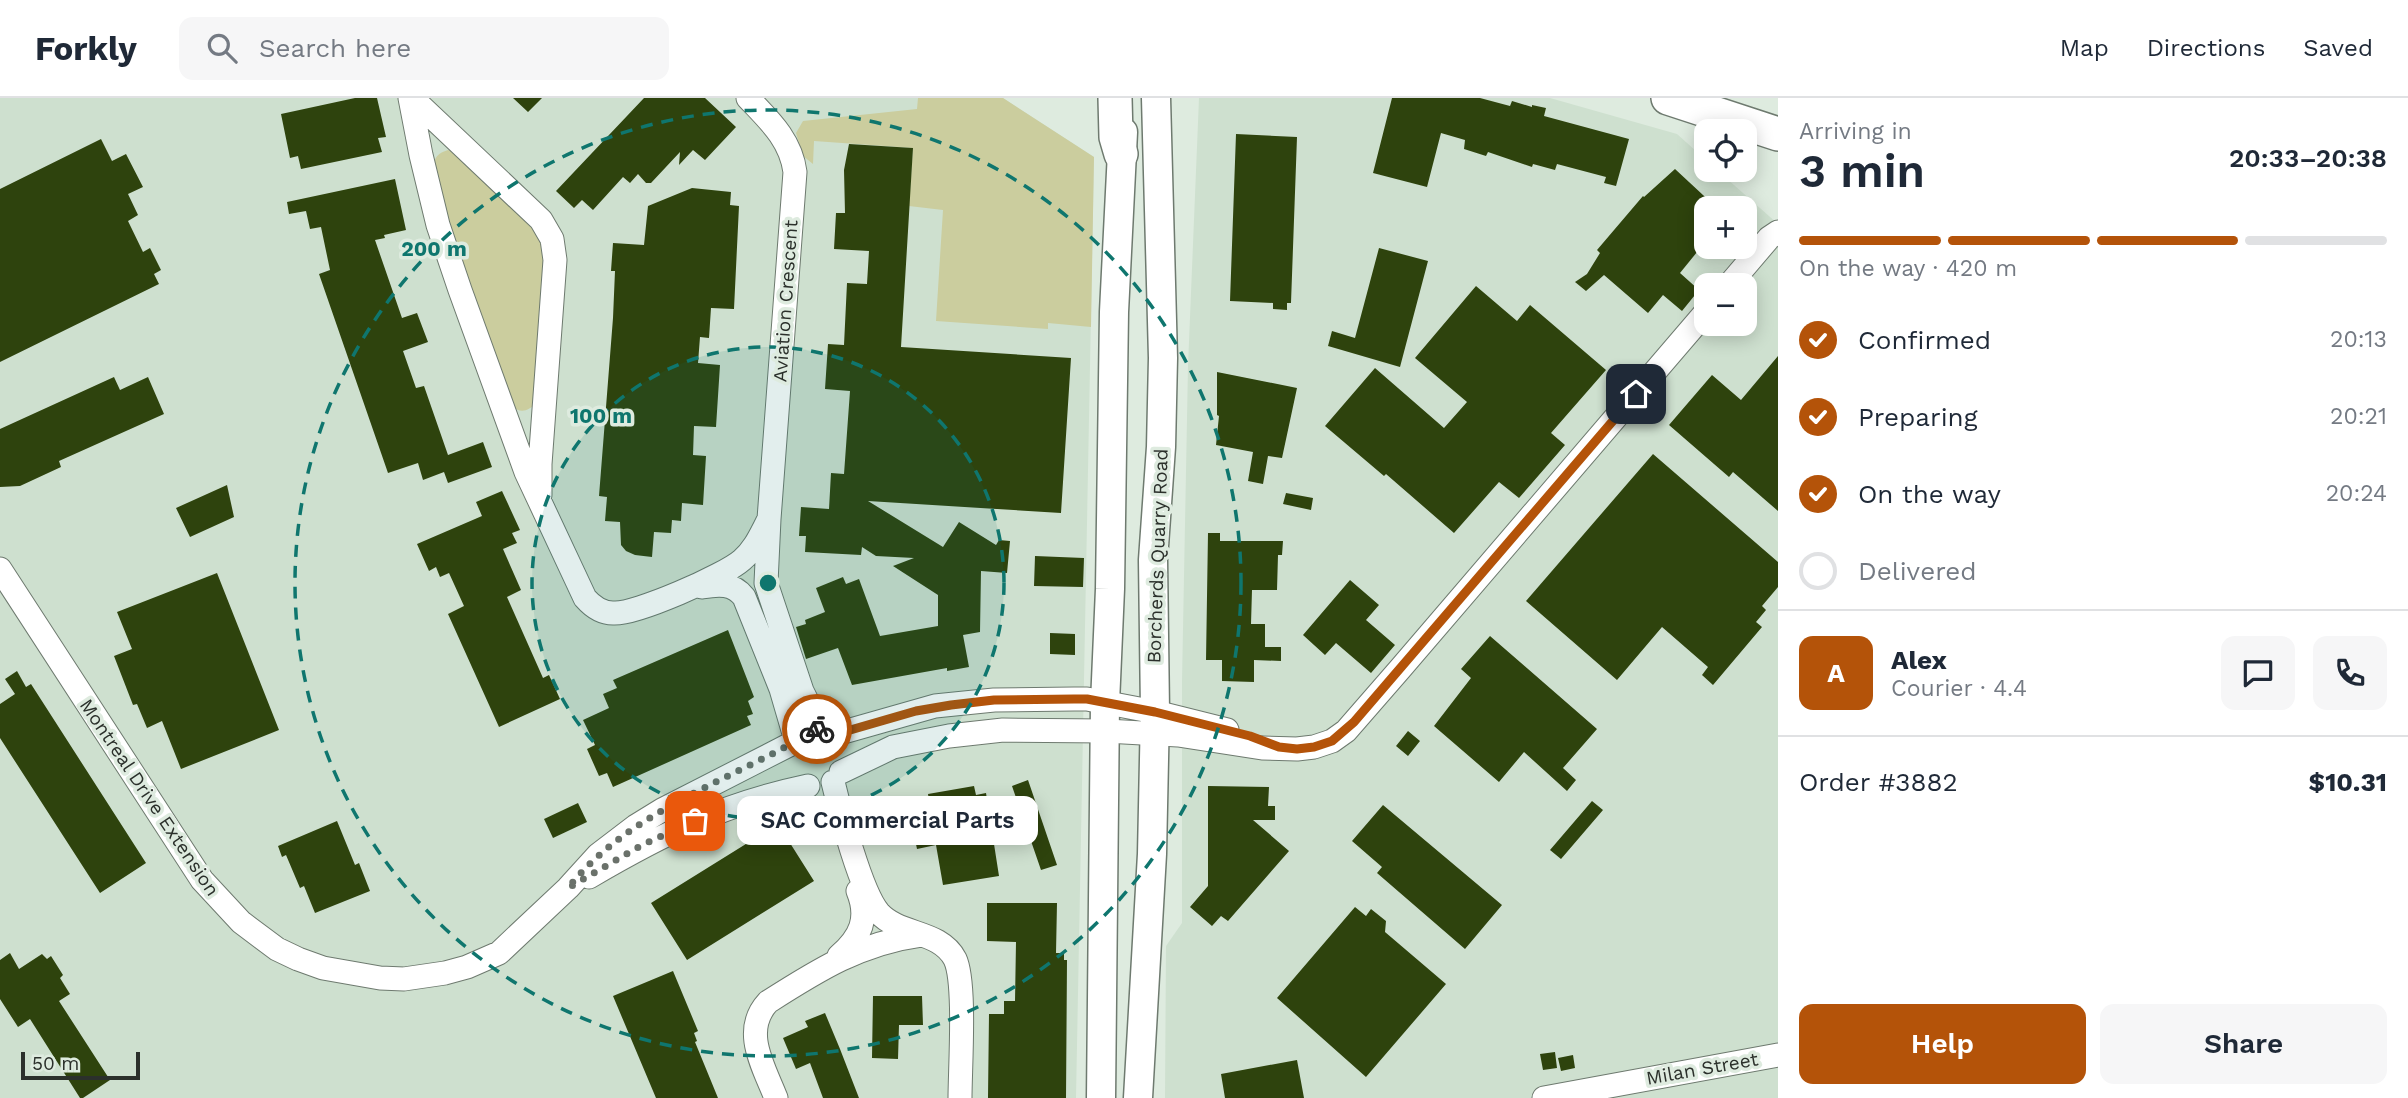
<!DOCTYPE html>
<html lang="en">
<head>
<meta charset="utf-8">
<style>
  :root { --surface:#fff; --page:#f6f6f7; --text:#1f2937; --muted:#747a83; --line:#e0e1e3; --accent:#b45309 }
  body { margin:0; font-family:"Work Sans",sans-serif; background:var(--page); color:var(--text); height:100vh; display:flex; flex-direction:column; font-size:26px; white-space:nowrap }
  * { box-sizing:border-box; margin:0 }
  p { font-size:23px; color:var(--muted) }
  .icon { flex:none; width:38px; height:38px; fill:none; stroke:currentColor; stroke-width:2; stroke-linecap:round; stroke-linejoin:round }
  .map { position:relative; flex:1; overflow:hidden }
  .panel { display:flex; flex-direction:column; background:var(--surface); width:630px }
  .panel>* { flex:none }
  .tools { position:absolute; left:1694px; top:21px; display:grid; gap:14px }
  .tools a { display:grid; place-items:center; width:63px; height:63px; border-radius:14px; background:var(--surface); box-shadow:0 4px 18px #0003; font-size:35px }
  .scale { position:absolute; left:21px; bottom:18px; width:119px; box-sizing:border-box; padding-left:7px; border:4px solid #2b302b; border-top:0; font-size:19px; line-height:24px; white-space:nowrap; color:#2b302b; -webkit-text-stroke:5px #deebdf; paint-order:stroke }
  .pin { position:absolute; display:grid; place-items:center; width:60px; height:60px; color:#fff; margin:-30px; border-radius:14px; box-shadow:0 4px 10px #0006 }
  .courier { position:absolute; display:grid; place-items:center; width:70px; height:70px; margin:-35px; border:5px solid #b45309; border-radius:50%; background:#fff; color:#222; box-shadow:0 2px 9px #0007 }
  .bubble { position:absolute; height:49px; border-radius:14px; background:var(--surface); box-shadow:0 4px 18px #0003; font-size:23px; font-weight:600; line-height:49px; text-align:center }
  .head em { font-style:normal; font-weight:600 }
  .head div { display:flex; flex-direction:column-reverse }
  .head { display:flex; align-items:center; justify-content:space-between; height:119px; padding:0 21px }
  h1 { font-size:46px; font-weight:600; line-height:52px }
  .bar { display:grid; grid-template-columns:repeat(4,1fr); gap:10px 7px; align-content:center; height:84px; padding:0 21px }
  .bar i { height:9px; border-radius:5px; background:var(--line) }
  .bar .active { background:var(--accent) }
  .bar p { grid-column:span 4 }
  .line { display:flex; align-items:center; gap:18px; padding:0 21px; border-top:2px solid var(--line) }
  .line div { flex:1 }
  .round { display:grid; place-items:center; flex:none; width:74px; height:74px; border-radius:14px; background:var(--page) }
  ol { padding:0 21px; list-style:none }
  li { display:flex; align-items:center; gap:21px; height:77px }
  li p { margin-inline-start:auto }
  li .icon { padding:7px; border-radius:50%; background:var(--accent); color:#fff; stroke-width:4 }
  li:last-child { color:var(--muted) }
  li i { width:38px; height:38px; border:4px solid var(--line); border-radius:50% }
  .button { display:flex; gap:14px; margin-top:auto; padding:14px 21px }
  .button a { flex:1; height:80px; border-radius:14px; background:var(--accent); color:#fff; font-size:28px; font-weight:600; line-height:80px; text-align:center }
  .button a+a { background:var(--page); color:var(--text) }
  header { display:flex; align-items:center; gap:42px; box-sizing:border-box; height:98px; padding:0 35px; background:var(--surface); border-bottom:2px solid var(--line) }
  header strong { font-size:33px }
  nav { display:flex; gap:38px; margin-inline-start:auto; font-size:24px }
  .search { width:490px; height:63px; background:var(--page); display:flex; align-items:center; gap:18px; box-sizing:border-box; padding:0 24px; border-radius:14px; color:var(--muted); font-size:26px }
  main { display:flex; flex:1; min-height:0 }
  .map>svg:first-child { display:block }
</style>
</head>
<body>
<header>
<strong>Forkly</strong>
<div class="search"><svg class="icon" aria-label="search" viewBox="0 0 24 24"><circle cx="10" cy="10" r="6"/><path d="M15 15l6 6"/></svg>Search here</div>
<nav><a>Map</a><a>Directions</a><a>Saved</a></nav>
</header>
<main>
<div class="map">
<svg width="1778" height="1000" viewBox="0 0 1778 1000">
  <rect width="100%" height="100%" fill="#deebdf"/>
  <path fill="#cee0cf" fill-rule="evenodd" d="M 0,0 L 1003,0 L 1094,59 L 1076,1000 L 0,1000 Z
    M 1199,0 L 1550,0 L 1677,36 L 1706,62 L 1706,72 L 1717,72 L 1778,126 L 1778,1000 L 1165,1000 L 1166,848 L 1182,825 L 1182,584 L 1188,268 ZM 1706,110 L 1745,110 L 1745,149 L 1706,149 ZM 1706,187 L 1745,187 L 1745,226 L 1706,226 Z"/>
  <path fill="#cbcd9e" d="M 918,0 L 1003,0 L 1094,59 L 1091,229 L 1048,225 L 1048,231 L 936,223 L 943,112 L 909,108 L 913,50 L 814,43 L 813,66 L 803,58 L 796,35 L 803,23 L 917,11 Z
    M 448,52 L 456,54 L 528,122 L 544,150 L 536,305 C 529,313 520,316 512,308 L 446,119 L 433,68 C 435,59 438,55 448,52 Z"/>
  <path fill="#2e430d" d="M 355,0 L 377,0 L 386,39 L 378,40 L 382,54 L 301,71 L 298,58 L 290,60 L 281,16 Z
    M 513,0 L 542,0 L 528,14 Z
    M 644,0 L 705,0 L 736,29 L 705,62 L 693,52 L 679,67 L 680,54 L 651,85 L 646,85 L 638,76 L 630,85 L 623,79 L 593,112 L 582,102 L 574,110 L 556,93 Z
    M 1392,0 L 1480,0 L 1510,8 L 1512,3 L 1532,9 L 1532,7 L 1546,10 L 1544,18 L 1629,41 L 1616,88 L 1604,85 L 1606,79 L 1557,66 L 1555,72 L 1533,66 L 1532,69 L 1488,54 L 1486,58 L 1464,51 L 1465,42 L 1441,35 L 1427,89 L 1373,75 Z
    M 1236,36 L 1297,39 L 1291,205 L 1287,205 L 1287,212 L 1273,211 L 1273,205 L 1230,203 Z
    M 101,41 L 112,63 L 126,56 L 143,89 L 128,96 L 138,117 L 128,123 L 143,154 L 150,150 L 161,172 L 154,176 L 159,186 L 0,264 L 0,91 Z
    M 849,46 L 913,50 L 901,249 L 1071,260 L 1061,415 L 868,403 L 943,449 L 959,424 L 996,447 L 999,442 L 1010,443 L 1007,475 L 981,473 L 980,534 L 963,537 L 969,569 L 947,573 L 947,570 L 852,587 L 838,550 L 806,561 L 796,529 L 806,526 L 805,522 L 825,514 L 816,490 L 843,479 L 846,486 L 859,481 L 880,538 L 938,528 L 938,497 L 893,468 L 914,460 L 876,458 L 862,449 L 861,457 L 805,454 L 806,438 L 799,438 L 801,409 L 829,411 L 831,375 L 844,376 L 850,293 L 825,291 L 828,246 L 844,247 L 847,185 L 867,186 L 869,153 L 834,151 L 836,115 L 845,115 L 844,72 Z
    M 1675,71 L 1717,110 L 1706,110 L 1706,143 L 1680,175 L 1699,192 L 1682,213 L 1663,197 L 1648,215 L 1604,177 L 1586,193 L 1575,184 L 1587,176 L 1600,155 L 1597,152 L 1643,98 L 1644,99 Z
    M 395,81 L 406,132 L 384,137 L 385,140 L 375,142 L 402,220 L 417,215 L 428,244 L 403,253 L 416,290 L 424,288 L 448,357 L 483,344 L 492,369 L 448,385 L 444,374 L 423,382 L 418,365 L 388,375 L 319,176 L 330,172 L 321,129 L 310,131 L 306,113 L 289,116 L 287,104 Z
    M 692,90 L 731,94 L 730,107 L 739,108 L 734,211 L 711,210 L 709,240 L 700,239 L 698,265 L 720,267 L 716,329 L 694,328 L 693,357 L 706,358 L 703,407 L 682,405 L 681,423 L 672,422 L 671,435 L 654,434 L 652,459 L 635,457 L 626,453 L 621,447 L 620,424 L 605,423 L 607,399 L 599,398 L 613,220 L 615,173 L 611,173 L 613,145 L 644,147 L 648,108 Z
    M 1379,150 L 1428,163 L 1400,269 L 1328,248 L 1332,233 L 1355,240 Z
    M 1476,188 L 1517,223 L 1530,207 L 1606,272 L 1551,335 L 1565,347 L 1519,400 L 1499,384 L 1454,435 L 1386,376 L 1384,378 L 1325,328 L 1375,270 L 1444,330 L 1467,304 L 1415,260 Z
    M 1778,258 L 1778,413 L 1733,374 L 1729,379 L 1669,327 L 1712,277 L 1741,302 Z
    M 1217,274 L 1297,290 L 1282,360 L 1268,358 L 1263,386 L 1248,383 L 1253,354 L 1216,347 L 1219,318 L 1217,317 Z
    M 114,279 L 120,292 L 148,279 L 164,316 L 59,363 L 61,369 L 20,388 L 0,389 L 0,331 Z
    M 1653,356 L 1778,464 L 1778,489 L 1762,508 L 1766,512 L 1756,524 L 1762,529 L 1713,587 L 1702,577 L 1708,569 L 1662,529 L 1617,582 L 1526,503 Z
    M 227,387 L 234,419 L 190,439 L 176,410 Z
    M 502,393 L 520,432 L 512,435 L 517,445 L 503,451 L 521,492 L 507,499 L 543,580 L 549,577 L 560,601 L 499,629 L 448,516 L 464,508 L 449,475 L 440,479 L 436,469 L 429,473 L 417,446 L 482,418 L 476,404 Z
    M 1286,395 L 1313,400 L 1311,412 L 1283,406 Z
    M 1208,435 L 1220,435 L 1220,443 L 1283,443 L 1282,457 L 1278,457 L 1277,492 L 1252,492 L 1251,526 L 1265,526 L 1265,549 L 1281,549 L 1281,563 L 1254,562 L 1254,584 L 1222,583 L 1222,562 L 1206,562 Z
    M 1035,458 L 1084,460 L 1083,489 L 1034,488 Z
    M 217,475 L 279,632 L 181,671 L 162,623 L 147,630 L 137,606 L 133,607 L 114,558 L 132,551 L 117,514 Z
    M 1350,482 L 1379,507 L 1366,522 L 1395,547 L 1371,575 L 1336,545 L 1325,557 L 1303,537 Z
    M 728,532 L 754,599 L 748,603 L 753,616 L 747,618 L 751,627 L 613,689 L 607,675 L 599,678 L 587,651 L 595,647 L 583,622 L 609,610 L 603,596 L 617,590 L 613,582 Z
    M 1050,535 L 1075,536 L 1075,557 L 1050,556 Z
    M 1490,538 L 1597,631 L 1563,670 L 1576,682 L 1567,693 L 1524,654 L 1499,684 L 1434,628 L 1471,580 L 1461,571 Z
    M 17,573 L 26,589 L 31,586 L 146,765 L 100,795 L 0,640 L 0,606 L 15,596 L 5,581 Z
    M 1408,633 L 1420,643 L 1408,658 L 1396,648 Z
    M 1028,682 L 1057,767 L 1041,772 L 1012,688 Z
    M 974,688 L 976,697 L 986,695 L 999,778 L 943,787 L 936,747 L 917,751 L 913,732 L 933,728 L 928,696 Z
    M 1208,688 L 1269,689 L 1268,708 L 1275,708 L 1275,722 L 1253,722 L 1289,753 L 1228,823 L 1221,818 L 1212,828 L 1190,809 L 1208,788 Z
    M 1592,703 L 1603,712 L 1561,761 L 1550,752 Z
    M 578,705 L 587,724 L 553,740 L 544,721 Z
    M 1383,707 L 1502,807 L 1465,851 L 1377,775 L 1382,769 L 1352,743 Z
    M 337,723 L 355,767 L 359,765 L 370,793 L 315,815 L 304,788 L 300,790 L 286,757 L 282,759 L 278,748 Z
    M 778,726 L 814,783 L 687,862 L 651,805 Z
    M 987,805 L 1057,805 L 1056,855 L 1064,855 L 1064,862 L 1067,862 L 1066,1000 L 988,1000 L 989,916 L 1004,916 L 1004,903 L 1015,903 L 1016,844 L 987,843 Z
    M 1355,809 L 1366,818 L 1371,811 L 1386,823 L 1385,834 L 1446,886 L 1366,979 L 1277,900 Z
    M 10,855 L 19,871 L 42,856 L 47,861 L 51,858 L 63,877 L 60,880 L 70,896 L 59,903 L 110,982 L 83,1000 L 80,1000 L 30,921 L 18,929 L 0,901 L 0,862 Z
    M 673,873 L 698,933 L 694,935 L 697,943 L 695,944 L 718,1000 L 656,1000 L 613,898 Z
    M 873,898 L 922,898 L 923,927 L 899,927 L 898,961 L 872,960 Z
    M 825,915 L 840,951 L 859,1000 L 823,1000 L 810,965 L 796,971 L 783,940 L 808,929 L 805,923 Z
    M 1555,954 L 1557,970 L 1543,972 L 1540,956 Z
    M 1573,957 L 1575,970 L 1561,973 L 1558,960 Z
    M 1297,962 L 1304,1000 L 1225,1000 L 1221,976 Z"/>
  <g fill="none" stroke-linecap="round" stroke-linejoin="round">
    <defs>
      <path id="minor" d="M 410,0 L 421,57 L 438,127 L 460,192 L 526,374 L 585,500 C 592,508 601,515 613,515 C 635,517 725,477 742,462 C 755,451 761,436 769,421
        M 412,0 L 541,122 L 552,141 L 555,162 L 540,366 L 540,397
        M 748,0 C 769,22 791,42 795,74 L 769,421 L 766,485 L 802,593 L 821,631
        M 1729,187 L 1769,140 L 1778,134
        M 0,471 L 202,782 L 241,824 L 277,851 L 298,861 L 323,870 L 380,880 L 404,881 L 445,875 L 467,869 L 499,855 L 568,790 L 598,757 L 636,728 L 662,712 L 789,647
        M 702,489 C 719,486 733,485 744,499 L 781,591 L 795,639
        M 833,637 L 935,608 L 994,602 L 1074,601 L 1087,601 L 1155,614 L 1227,632
        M 841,674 L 893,649 L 949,638 L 1003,632 L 1106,633 L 1178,637 L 1262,650 L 1297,651 L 1314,649 L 1332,643 L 1346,633 L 1400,571 L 1706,214
        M 833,684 C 840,713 861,794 879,815 C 900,838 940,832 955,861 C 966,884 960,970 960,1000
        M 589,779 C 664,735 723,706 808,688
        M 839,858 C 861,839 869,820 858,793
        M 776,1000 C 764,969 741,933 768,904 C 818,872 861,845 921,837
        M 1544,1000 L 1778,957"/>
      <path id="major" d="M 1101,1000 L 1105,605 L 1110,491 L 1114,214 L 1123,34
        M 1138,1000 L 1152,756 L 1155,614 L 1153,462 L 1161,349 L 1163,260 L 1156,0"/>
      <path id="highway" d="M 1115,0 L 1116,39 L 1121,56
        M 1668,0 L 1778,36"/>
    </defs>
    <use href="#minor" stroke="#6e7a6f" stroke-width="25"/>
    <use href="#major" stroke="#6e7a6f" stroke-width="31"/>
    <use href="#highway" stroke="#6e7a6f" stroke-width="36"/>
    <use href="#minor" stroke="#fff" stroke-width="23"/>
    <use href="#major" stroke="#fff" stroke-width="28"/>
    <use href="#highway" stroke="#fff" stroke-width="33"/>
  </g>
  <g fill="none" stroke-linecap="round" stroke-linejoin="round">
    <path stroke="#6a716a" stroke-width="7" stroke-dasharray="0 12.6" d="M 695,723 L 642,747 L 568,790 C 625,719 711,689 789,647 L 799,635 L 817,631"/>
    <path stroke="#b45309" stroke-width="9" d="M 817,631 L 833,637 L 916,613 L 951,607 L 994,602 L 1074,601 L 1087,601 L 1155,614 L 1250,638 L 1279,649 L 1297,651 L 1314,649 L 1332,643 L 1354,624 L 1636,296"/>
  </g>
  <circle cx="768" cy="485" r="236" fill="#0f766e" fill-opacity=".12"/>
  <g fill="none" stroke="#0f766e" stroke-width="3.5" stroke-dasharray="12 9">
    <circle cx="768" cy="485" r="236"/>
    <circle cx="768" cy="485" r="473"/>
  </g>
  <g text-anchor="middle" stroke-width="7" stroke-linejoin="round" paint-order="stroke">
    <g font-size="19" fill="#2b302b" stroke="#deebdf">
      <text transform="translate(785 203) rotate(-86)" y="7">Aviation Crescent</text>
      <text transform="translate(1157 458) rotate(-88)" y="7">Borcherds Quarry Road</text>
      <text transform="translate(150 699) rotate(56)" y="7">Montreal Drive Extension</text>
      <text transform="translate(1702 970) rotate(-10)" y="7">Milan Street</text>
    </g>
  </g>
  <circle cx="768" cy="485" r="10" fill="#0f766e" stroke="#deebdf" stroke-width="3.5"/>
  <g font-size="21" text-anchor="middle" font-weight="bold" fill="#0f766e" stroke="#deebdf" stroke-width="7" stroke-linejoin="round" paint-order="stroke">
    <text x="434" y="158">200 m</text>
    <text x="601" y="325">100 m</text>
  </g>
</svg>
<div class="tools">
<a><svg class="icon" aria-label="locate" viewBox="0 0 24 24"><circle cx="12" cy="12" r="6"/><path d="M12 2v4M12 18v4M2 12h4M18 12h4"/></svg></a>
<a>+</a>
<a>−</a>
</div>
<div class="scale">50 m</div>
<div class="pin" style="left:695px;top:723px;background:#ea580c"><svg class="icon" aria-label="bag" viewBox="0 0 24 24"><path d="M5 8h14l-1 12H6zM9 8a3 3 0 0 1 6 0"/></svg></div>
<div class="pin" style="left:1636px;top:296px;background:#1f2937"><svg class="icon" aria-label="home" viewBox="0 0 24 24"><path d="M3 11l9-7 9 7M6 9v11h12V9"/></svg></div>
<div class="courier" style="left:817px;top:631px"><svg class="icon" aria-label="bike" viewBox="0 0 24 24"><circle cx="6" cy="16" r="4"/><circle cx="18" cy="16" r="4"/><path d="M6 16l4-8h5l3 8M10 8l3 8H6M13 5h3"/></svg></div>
<div class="bubble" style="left:737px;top:698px;width:301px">SAC Commercial Parts</div>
</div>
<section class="panel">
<div class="head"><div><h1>3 min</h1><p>Arriving in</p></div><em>20:33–20:38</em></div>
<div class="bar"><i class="active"></i><i class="active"></i><i class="active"></i><i></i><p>On the way · 420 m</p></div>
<ol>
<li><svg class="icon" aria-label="check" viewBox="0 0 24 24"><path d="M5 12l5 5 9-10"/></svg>Confirmed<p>20:13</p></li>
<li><svg class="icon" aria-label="check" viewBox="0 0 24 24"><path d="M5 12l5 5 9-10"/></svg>Preparing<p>20:21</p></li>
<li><svg class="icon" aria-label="check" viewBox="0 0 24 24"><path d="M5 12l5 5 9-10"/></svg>On the way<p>20:24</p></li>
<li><i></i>Delivered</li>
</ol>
<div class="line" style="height:126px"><b class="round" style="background:var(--accent);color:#fff">A</b><div><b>Alex</b><p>Courier · 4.4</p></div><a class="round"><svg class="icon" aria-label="chat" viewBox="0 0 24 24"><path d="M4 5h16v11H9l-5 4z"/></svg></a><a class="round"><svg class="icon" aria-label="phone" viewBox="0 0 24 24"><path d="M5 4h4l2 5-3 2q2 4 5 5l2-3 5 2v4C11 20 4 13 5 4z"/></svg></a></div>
<div class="line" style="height:91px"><div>Order #3882</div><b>$10.31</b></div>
<div class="button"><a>Help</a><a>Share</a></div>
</section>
</main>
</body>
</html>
